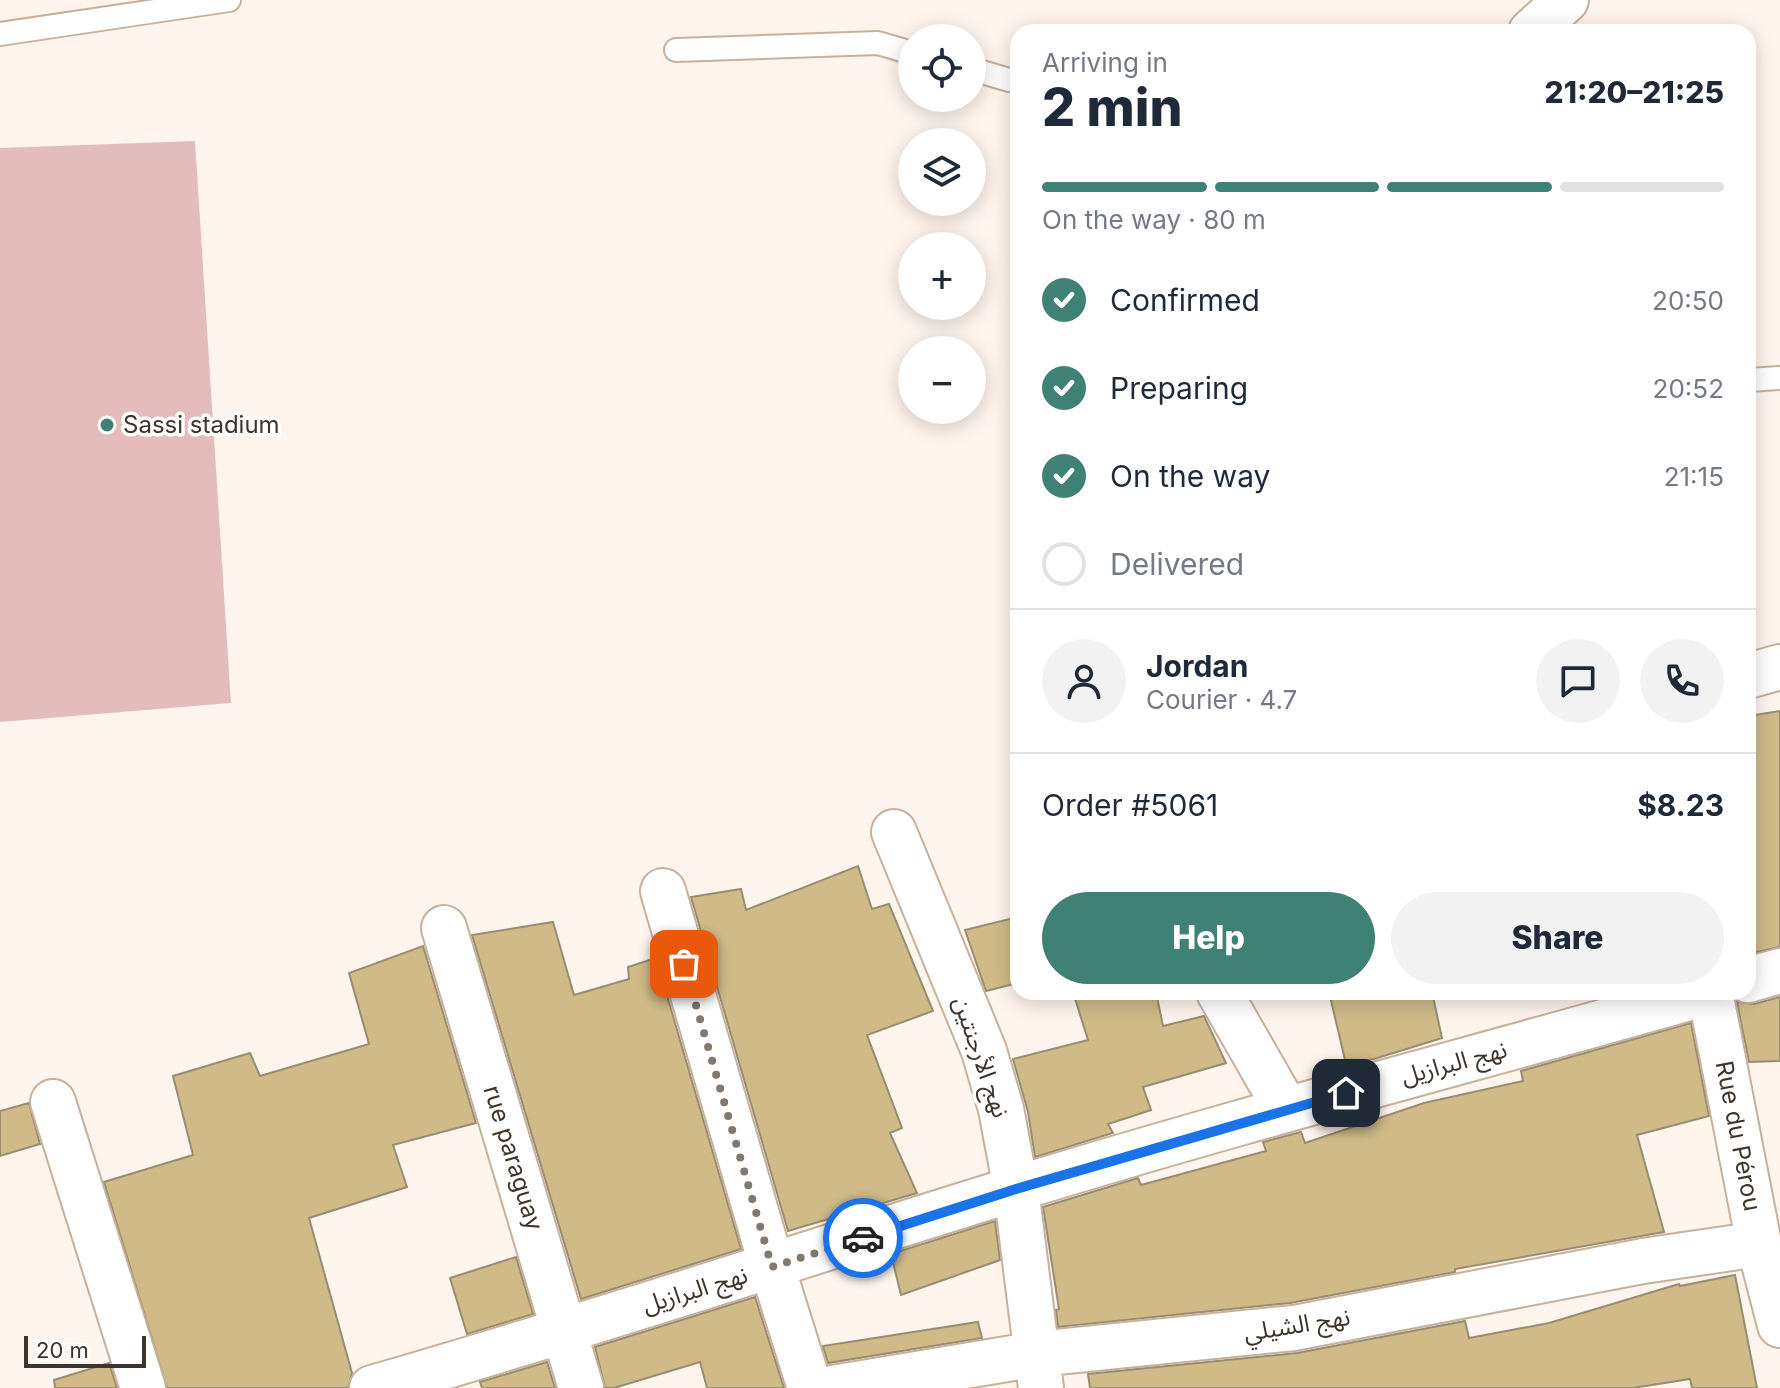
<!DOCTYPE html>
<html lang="en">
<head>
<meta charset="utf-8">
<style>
  :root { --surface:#fff; --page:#f2f2f3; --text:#1f2937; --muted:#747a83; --line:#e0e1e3; --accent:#3f8275 }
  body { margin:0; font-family:Inter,"Noto Sans Arabic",sans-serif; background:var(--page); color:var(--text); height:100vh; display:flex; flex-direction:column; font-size:30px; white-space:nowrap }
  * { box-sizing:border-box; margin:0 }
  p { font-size:26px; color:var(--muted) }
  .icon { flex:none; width:44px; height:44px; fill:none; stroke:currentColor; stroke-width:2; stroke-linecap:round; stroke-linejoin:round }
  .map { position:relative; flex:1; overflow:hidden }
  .sheet { position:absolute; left:1010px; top:24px; width:746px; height:976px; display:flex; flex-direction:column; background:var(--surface); border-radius:24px; box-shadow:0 4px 20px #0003 }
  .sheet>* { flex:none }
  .fabs { position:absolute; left:898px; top:24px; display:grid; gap:16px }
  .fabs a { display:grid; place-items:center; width:88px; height:88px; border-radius:50%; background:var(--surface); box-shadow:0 4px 20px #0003; font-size:40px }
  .scale { position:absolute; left:24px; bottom:20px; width:122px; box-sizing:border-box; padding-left:8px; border:4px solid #3d342b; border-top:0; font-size:22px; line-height:28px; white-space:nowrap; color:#3d342b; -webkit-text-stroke:6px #fff; paint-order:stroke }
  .pin { position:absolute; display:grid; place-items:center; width:68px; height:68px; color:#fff; margin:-34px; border-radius:16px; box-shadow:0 4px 12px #0006 }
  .courier { position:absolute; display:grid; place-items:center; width:80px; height:80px; margin:-40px; border:6px solid #1a73e8; border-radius:50%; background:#fff; color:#222; box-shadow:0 2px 10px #0007 }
  .head em { font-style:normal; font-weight:800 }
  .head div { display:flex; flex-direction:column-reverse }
  .head { display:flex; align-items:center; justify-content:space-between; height:136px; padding:0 32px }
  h1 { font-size:52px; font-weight:800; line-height:60px }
  .bar { display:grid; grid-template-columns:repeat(4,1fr); gap:12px 8px; align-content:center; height:96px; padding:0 32px }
  .bar i { height:10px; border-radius:6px; background:var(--line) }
  .bar .active { background:var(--accent) }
  .bar p { grid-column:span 4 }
  .line { display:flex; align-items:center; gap:20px; padding:0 32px; border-top:2px solid var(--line) }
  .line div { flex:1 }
  .round { display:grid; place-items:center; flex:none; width:84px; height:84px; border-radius:42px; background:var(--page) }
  ol { padding:0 32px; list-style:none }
  li { display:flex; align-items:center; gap:24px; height:88px }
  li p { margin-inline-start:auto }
  li .icon { padding:8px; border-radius:50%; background:var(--accent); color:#fff; stroke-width:4 }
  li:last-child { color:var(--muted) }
  li i { width:44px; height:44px; border:4px solid var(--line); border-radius:50% }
  .primary-button { display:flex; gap:16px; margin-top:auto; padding:16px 32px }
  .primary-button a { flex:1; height:92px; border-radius:48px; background:var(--accent); color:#fff; font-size:32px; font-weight:800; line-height:92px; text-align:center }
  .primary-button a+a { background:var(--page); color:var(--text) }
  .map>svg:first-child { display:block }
</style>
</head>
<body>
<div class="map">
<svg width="1780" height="1388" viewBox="0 0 1780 1388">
  <rect width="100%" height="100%" fill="#fff5ed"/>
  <path fill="#e4bcbb" d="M 195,141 L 231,703 L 0,722 L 0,148 Z"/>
  <path fill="#cfba88" stroke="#988d73" stroke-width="2" d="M 1780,711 L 1780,947 L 1748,954 L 1748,716 Z
    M 858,866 L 872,909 L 889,904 L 933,1011 L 867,1035 L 902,1128 L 890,1133 L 917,1193 L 788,1231 L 691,897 L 741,889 L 746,910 Z
    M 1018,917 L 1018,983 L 986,991 L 965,930 Z
    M 553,922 L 574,995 L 629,979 L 628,967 L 656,958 L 741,1249 L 581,1299 L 472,935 Z
    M 423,946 L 476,1123 L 393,1145 L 407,1187 L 309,1218 L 352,1373 L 348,1388 L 167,1388 L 104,1182 L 193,1155 L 173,1076 L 250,1053 L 260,1076 L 369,1044 L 349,973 Z
    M 1073,992 L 1156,992 L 1163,1026 L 1204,1016 L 1226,1063 L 1143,1087 L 1151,1110 L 1108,1124 L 1113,1133 L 1035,1157 L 1028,1112 L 1013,1059 L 1088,1040 Z
    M 1329,992 L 1432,992 L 1442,1038 L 1374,1059 L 1346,1064 Z
    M 1780,997 L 1780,1061 L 1749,1062 L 1737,1002 L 1754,1004 Z
    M 1691,1023 L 1709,1116 L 1637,1135 L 1664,1232 L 1455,1269 L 1455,1272 L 1290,1303 L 1058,1327 L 1056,1310 L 1059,1309 L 1043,1207 L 1138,1178 L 1141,1185 L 1266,1151 L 1263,1142 L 1301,1132 L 1305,1143 L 1424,1103 L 1523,1081 L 1521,1071 Z
    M 29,1103 L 40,1144 L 0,1156 L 0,1111 Z
    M 995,1221 L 1000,1260 L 901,1295 L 891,1254 Z
    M 516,1257 L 533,1314 L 467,1334 L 450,1278 Z
    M 1735,1275 L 1757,1388 L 1692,1388 L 1690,1379 L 1633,1388 L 1090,1388 L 1088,1374 L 1297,1353 L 1465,1321 L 1469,1338 L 1549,1323 L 1679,1284 L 1680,1286 Z
    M 755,1297 L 784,1388 L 707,1388 L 700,1362 L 614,1388 L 605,1388 L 595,1347 Z
    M 978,1322 L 982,1338 L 828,1363 L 823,1346 Z
    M 547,1362 L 555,1388 L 482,1388 L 480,1382 Z
    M 109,1363 L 117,1388 L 55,1388 L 54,1380 Z"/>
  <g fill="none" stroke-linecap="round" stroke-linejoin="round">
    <defs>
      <path id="service" d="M 0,34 L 229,0
        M 676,50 L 878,43 L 912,53
        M 972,69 L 1009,80 L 1018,80
        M 1748,380 L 1780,378"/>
      <path id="minor" d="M 1531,32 L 1566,0
        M 1748,676 L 1780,667
        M 894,832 L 984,1051 L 1001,1109 L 1016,1189 L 1041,1388
        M 663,891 L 772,1267 L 810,1388
        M 444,928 L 581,1388
        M 1748,980 L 1780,971
        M 1219,992 L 1286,1109
        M 1710,992 L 1759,1244 L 1780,1325
        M 53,1102 L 143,1388
        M 372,1388 C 588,1326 801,1255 1015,1189 C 1245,1118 1479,1058 1710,992
        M 833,1388 L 1037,1354 L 1294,1328 L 1643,1261 L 1759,1244"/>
    </defs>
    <use href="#service" stroke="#c7b19c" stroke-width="26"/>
    <use href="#minor" stroke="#c7b19c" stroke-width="48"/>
    <use href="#service" stroke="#fff" stroke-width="22"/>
    <use href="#minor" stroke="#fff" stroke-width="44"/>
  </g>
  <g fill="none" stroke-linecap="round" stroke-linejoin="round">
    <path stroke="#81786f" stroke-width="8" stroke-dasharray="0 14.4" d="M 684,964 L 772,1267 L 863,1238"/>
    <path stroke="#1a73e8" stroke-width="10" d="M 863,1238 L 1016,1189 L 1346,1093"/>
  </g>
  <circle fill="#3f8275" stroke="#fff" stroke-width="3" cx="107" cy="425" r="8"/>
  <g text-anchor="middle" stroke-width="7" stroke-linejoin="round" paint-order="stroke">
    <g font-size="24" fill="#3d342b" stroke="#fff" text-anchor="start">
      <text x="123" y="433">Sassi stadium</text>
    </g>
    <g font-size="24" fill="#3d342b" stroke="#fff">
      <text transform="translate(981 1057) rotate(71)" y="8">نهج الأرجنتين</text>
      <text transform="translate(1454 1063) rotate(-15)" y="8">نهج البرازيل</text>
      <text transform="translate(1738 1136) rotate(79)" y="8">Rue du Pérou</text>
      <text transform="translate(513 1158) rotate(73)" y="8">rue paraguay</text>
      <text transform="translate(695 1290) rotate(-17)" y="8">نهج البرازيل</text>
      <text transform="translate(1297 1325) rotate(-9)" y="8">نهج الشيلي</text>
    </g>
  </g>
</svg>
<div class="fabs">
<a><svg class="icon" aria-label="locate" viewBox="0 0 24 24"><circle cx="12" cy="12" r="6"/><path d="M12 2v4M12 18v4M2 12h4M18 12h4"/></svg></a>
<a><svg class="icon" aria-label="layers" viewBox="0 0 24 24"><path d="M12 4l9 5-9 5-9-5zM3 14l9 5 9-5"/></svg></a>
<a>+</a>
<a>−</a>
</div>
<div class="scale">20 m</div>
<div class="pin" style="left:684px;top:964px;background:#ea580c"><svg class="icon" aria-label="bag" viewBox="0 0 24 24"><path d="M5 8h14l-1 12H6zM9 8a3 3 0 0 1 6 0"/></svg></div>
<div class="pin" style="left:1346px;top:1093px;background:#1f2937"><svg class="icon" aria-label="home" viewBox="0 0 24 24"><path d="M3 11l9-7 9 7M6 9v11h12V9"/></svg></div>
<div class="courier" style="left:863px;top:1238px"><svg class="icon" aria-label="car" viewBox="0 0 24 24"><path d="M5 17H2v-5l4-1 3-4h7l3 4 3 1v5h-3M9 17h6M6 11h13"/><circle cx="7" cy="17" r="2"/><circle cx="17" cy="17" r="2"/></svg></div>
<section class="sheet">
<div class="head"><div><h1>2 min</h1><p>Arriving in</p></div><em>21:20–21:25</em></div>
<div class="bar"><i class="active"></i><i class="active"></i><i class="active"></i><i></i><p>On the way · 80 m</p></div>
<ol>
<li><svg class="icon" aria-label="check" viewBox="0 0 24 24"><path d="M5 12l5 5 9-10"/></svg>Confirmed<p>20:50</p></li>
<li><svg class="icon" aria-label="check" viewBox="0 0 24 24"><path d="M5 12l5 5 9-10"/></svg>Preparing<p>20:52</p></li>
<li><svg class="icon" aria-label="check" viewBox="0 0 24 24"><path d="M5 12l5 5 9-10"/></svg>On the way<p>21:15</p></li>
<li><i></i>Delivered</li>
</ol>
<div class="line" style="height:144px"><a class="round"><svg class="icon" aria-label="person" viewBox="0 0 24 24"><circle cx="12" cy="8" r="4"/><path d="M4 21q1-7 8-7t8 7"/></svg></a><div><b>Jordan</b><p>Courier · 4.7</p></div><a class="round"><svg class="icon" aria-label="chat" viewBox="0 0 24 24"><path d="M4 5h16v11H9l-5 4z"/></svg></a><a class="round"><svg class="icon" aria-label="phone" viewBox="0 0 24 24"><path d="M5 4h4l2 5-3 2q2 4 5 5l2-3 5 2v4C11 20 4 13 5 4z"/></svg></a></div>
<div class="line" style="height:104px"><div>Order #5061</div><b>$8.23</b></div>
<div class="primary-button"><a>Help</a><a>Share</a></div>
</section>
</div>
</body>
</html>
